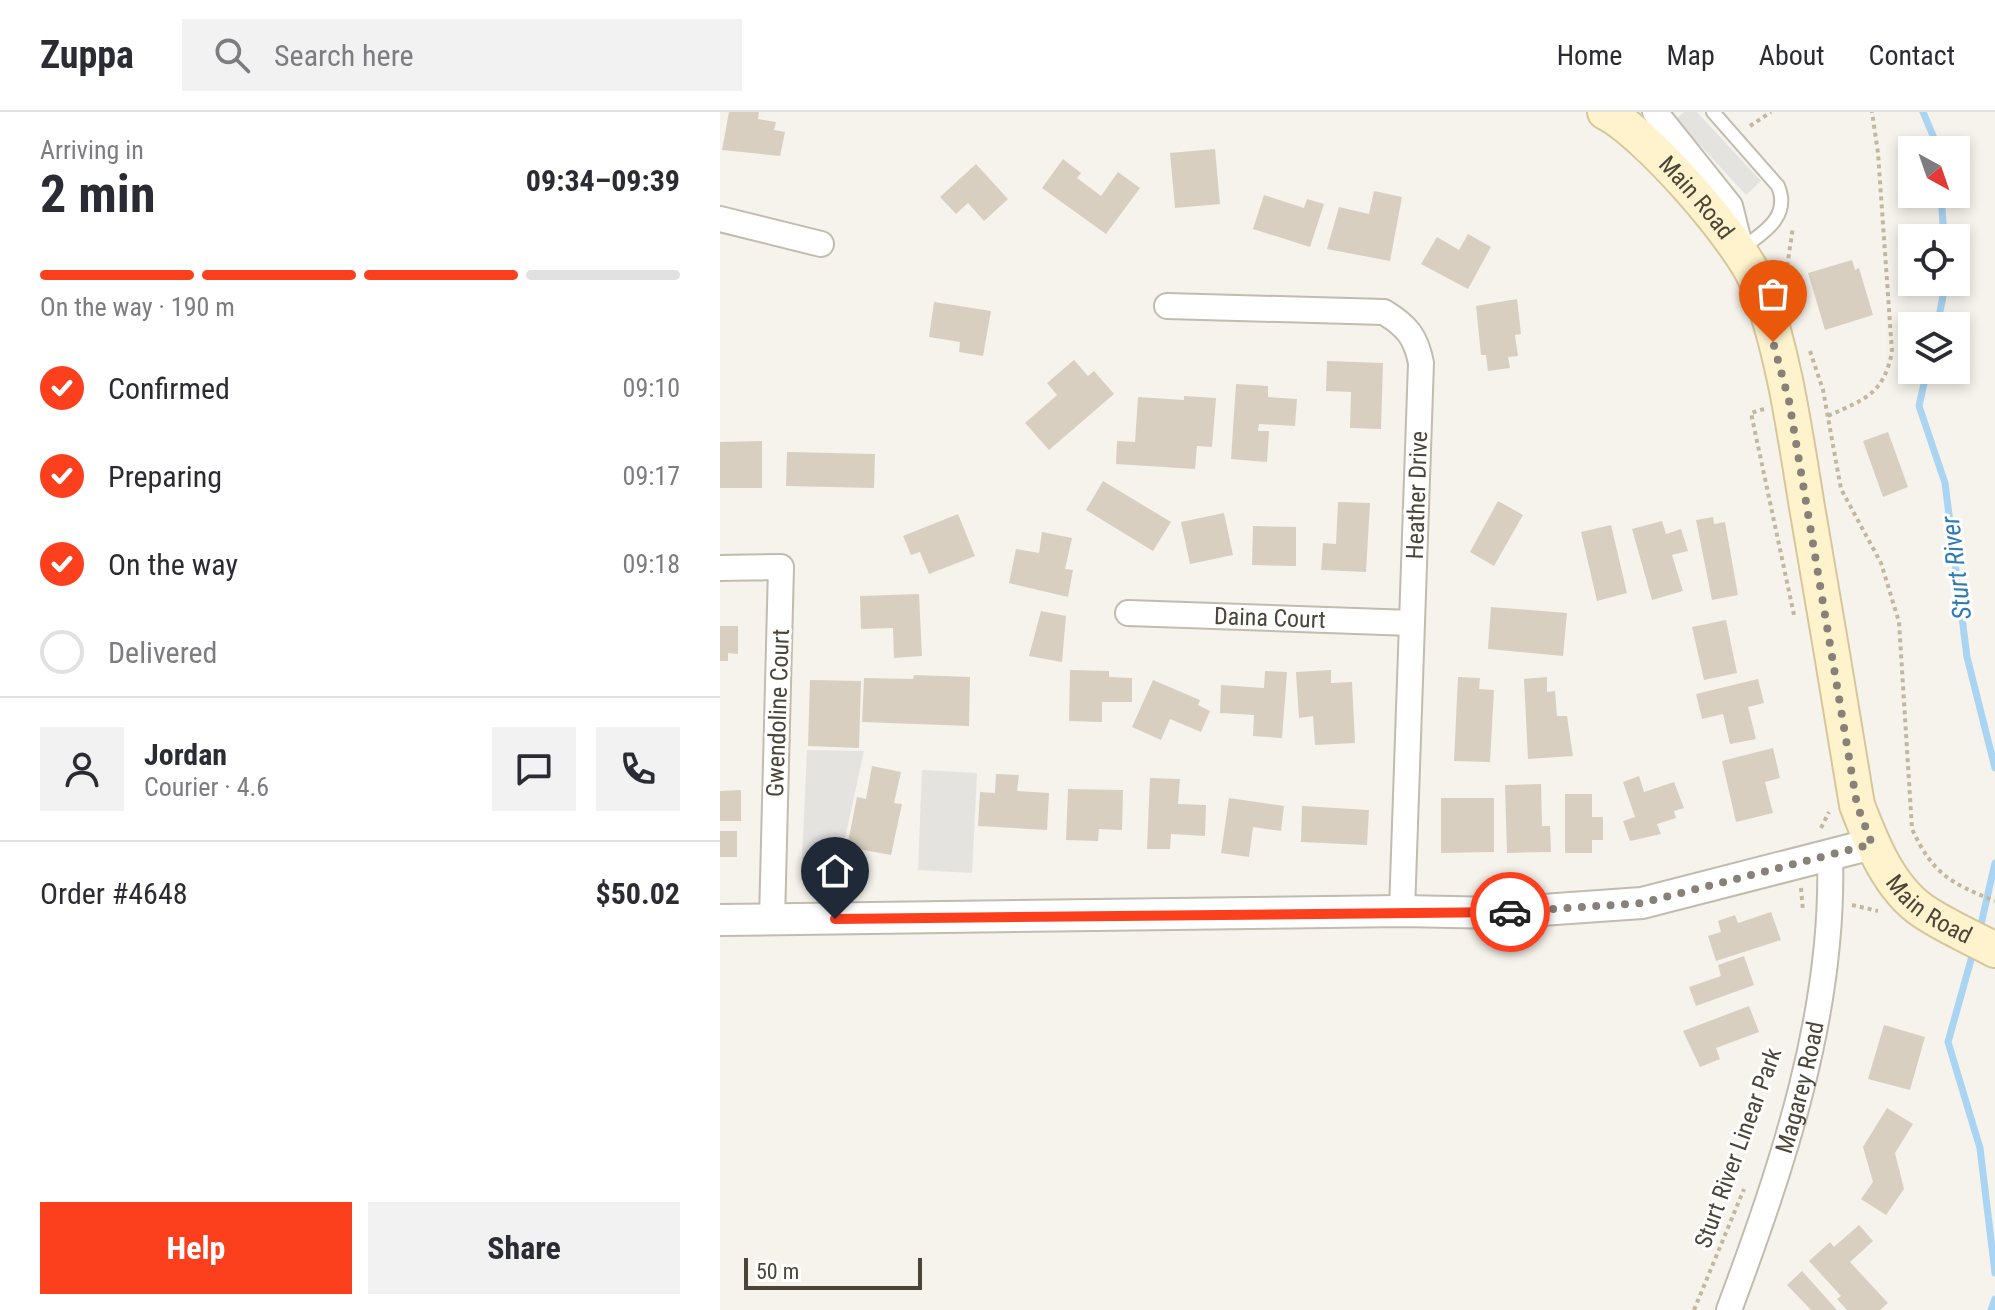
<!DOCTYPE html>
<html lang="en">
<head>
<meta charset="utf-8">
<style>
  :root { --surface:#fff; --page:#f2f2f3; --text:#2b2b33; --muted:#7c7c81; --line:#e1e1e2; --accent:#fc3f1d }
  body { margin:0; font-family:"Roboto Condensed",sans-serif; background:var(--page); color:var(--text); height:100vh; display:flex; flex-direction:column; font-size:30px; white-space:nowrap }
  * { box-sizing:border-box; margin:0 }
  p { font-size:26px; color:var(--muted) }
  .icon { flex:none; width:44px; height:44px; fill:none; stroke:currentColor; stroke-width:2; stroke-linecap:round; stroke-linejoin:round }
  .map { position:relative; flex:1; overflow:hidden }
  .side { display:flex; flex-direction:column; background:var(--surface); width:720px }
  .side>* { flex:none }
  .needle { width:52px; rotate:140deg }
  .tools { position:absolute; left:1178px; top:24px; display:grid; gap:16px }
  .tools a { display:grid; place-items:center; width:72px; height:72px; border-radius:0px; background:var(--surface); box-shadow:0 4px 12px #0003; font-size:40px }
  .scale { position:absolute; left:24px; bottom:20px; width:178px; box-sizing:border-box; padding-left:8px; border:4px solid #4b4439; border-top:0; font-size:22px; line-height:28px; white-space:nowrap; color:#4b4439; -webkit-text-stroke:6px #fff; paint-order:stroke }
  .pin { position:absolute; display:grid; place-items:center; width:68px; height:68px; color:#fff; margin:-82px -34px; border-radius:50% 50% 50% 0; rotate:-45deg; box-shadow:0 0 8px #0007 }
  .pin .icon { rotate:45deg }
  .courier { position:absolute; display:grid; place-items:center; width:80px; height:80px; margin:-40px; border:6px solid #fc3f1d; border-radius:50%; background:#fff; color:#222; box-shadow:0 2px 10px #0007 }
  .headline em { font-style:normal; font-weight:700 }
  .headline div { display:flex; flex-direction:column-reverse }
  .headline { display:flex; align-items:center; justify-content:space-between; height:136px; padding:0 40px }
  h1 { font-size:52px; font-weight:700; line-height:60px }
  .bar { display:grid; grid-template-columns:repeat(4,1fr); gap:12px 8px; align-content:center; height:96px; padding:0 40px }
  .bar i { height:10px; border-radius:6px; background:var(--line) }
  .bar .selected { background:var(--accent) }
  .bar p { grid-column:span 4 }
  .line { display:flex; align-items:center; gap:20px; padding:0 40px; border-top:2px solid var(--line) }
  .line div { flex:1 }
  .round { display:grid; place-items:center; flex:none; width:84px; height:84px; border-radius:0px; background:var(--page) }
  ol { padding:0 40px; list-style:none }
  li { display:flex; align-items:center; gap:24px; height:88px }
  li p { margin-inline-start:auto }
  li .icon { padding:8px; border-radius:50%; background:var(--accent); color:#fff; stroke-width:4 }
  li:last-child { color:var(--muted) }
  li i { width:44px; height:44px; border:4px solid var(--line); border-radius:50% }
  .cta { display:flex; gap:16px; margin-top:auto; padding:16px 40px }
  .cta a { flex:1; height:92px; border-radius:0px; background:var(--accent); color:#fff; font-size:32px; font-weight:700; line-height:92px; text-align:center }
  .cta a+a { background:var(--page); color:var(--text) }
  header { display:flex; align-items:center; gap:48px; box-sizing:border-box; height:112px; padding:0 40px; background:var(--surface); border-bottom:2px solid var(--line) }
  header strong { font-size:38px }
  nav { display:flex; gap:44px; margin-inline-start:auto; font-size:28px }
  .search { width:560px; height:72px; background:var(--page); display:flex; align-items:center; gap:20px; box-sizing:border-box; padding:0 28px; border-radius:0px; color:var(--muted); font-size:30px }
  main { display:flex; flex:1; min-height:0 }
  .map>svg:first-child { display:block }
</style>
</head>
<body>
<header>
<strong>Zuppa</strong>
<div class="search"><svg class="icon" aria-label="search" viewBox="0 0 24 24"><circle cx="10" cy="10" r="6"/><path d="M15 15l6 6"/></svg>Search here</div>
<nav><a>Home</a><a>Map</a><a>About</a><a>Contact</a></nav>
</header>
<main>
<section class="side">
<div class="headline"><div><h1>2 min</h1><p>Arriving in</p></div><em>09:34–09:39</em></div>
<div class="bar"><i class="selected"></i><i class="selected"></i><i class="selected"></i><i></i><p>On the way · 190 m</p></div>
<ol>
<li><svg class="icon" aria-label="check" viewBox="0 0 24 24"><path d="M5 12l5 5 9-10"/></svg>Confirmed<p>09:10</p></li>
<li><svg class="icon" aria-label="check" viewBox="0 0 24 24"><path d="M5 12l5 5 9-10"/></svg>Preparing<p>09:17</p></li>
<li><svg class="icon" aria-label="check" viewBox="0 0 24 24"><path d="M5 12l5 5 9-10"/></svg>On the way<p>09:18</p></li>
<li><i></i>Delivered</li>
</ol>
<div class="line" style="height:144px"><a class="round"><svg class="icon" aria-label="person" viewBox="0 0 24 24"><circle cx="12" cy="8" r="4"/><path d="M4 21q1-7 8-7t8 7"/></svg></a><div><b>Jordan</b><p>Courier · 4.6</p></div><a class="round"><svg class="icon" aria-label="chat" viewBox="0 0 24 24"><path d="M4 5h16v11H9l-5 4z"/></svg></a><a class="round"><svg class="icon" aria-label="phone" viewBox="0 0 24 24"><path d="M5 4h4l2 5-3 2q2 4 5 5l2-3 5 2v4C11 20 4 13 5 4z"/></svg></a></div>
<div class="line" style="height:104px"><div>Order #4648</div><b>$50.02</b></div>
<div class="cta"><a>Help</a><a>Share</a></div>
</section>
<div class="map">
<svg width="1275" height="1198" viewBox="0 0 1275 1198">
  <rect width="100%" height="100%" fill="#f6f3ec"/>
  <path fill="#e5e3e0" d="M 964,0 L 977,0 L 1041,69 L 1026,83 L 956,7 Z
    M 87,638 L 144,639 L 116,768 L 81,768 Z
    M 202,658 L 257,661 L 252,761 L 198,758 Z"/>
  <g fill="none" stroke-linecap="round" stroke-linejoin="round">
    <path stroke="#a9d4f2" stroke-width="7" d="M 1203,0 L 1219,38
      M 1221,82 L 1224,126
      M 1217,214 L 1226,170
      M 1207,258 L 1199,294 L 1225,371 L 1247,545 L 1275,656
      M 1259,821 L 1275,751
      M 1254,837 L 1228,930 L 1260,1036 L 1275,1161
      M 1271,1198 L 1275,1187"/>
  </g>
  <path fill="#d8cfc1" d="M 9,0 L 39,0 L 38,7 L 56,10 L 54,18 L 65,20 L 60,44 L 2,38 Z
    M 495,37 L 500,92 L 455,96 L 450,41 Z
    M 343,47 L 361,61 L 357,66 L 381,84 L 398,60 L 420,76 L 386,122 L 322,76 Z
    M 256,52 L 288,87 L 264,109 L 248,91 L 236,102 L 220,85 Z
    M 654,79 L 682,85 L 670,149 L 607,137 L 619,95 L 649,102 Z
    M 544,83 L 584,96 L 587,87 L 604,92 L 590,135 L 533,117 Z
    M 748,122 L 771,135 L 748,177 L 701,152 L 717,125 L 739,138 Z
    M 1132,148 L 1135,158 L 1139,156 L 1153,203 L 1105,218 L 1088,161 Z
    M 797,187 L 801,222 L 795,223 L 798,244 L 788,245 L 790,256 L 768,259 L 766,243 L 761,243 L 756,194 Z
    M 214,190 L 271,199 L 263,244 L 239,240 L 240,230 L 209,225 Z
    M 354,248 L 368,264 L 374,259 L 394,282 L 329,338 L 305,311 L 337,283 L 327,271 Z
    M 607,249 L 663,251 L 661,317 L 630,316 L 631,280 L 606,279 Z
    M 516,272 L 548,274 L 548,285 L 577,287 L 575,314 L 539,312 L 538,319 L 549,319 L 547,350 L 511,347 Z
    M 464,284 L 496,286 L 492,335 L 477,334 L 475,357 L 396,352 L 397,329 L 415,330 L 418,285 L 464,288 Z
    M 1168,320 L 1188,375 L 1163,385 L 1143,329 Z
    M 42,329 L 42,376 L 0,376 L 0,330 Z
    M 67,340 L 155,342 L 154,376 L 66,374 Z
    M 383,369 L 451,410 L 433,439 L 366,398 Z
    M 778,389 L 803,403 L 774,454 L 750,440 Z
    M 618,390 L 650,391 L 646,460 L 601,458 L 603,431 L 616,432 Z
    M 504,401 L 513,443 L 470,452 L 461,410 Z
    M 238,402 L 255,444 L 209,462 L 200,440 L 191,443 L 183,424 Z
    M 993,405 L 994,412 L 1005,410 L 1018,483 L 992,488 L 976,408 Z
    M 942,409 L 946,422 L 961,417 L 968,439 L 952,443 L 963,479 L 932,488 L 912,417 Z
    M 891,413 L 907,481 L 877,489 L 861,420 Z
    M 533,414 L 576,415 L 576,454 L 532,453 Z
    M 322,420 L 352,426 L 345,457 L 353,458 L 348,485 L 289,471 L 296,437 L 319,441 Z
    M 199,482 L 202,544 L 174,546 L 173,516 L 141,517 L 140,484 Z
    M 771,495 L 847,501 L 843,544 L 768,537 Z
    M 321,499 L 346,504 L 342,550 L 309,544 Z
    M 1006,508 L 1017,561 L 984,568 L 972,515 Z
    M 0,514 L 18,514 L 18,542 L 8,541 L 8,549 L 0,549 Z
    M 350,558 L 389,559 L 389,565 L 412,566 L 412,590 L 382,590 L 382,610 L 349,609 Z
    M 611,558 L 611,571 L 632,570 L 635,631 L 595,633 L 593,604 L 579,606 L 576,560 Z
    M 545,559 L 567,560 L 562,626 L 533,624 L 534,603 L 500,601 L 501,573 L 544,576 Z
    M 194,563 L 250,565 L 249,614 L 142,610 L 144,566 L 193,567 Z
    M 738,565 L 760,566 L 759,577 L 774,578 L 770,650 L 734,649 Z
    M 827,565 L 827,580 L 835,579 L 837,604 L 847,604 L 853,644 L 808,647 L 804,567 Z
    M 1038,567 L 1044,591 L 1028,595 L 1036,627 L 1010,632 L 1003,602 L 982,607 L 976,582 Z
    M 90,568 L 141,569 L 139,636 L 88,634 Z
    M 433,568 L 480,588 L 478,593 L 490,599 L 481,620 L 450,607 L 441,628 L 412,615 Z
    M 1053,636 L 1060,666 L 1045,670 L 1053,701 L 1016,710 L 1002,649 Z
    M 152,654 L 181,660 L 174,691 L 182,692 L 171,743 L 127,735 L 137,685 L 146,687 Z
    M 276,662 L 299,663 L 297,679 L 329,681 L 327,718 L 258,714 L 260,680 L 275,681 Z
    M 919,664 L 924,680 L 954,670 L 964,696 L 954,699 L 956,706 L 937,712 L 941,722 L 910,729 L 903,709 L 915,705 L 903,670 Z
    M 430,666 L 460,667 L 458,692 L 486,693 L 485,724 L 451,722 L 450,737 L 427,737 Z
    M 821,672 L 822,714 L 830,714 L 831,740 L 787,741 L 785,673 Z
    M 348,677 L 403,678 L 402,718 L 379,717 L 378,729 L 346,728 Z
    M 21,678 L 21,709 L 0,709 L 0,679 Z
    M 845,682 L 872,682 L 872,705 L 883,705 L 883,728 L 872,728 L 872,741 L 845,741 Z
    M 509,686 L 564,694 L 561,719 L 533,715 L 529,745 L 501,741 Z
    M 721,686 L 774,686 L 774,740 L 721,741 Z
    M 582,694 L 649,698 L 647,733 L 581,730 Z
    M 0,719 L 17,719 L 17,745 L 0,745 Z
    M 1051,800 L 1061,828 L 996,849 L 988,824 L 1001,820 L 998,809 L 1015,803 L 1018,811 Z
    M 1024,844 L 1034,873 L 976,894 L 969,875 L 1001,864 L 998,853 Z
    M 1029,894 L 1039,920 L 996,936 L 1000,947 L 980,955 L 963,919 Z
    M 1164,913 L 1205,925 L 1190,978 L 1148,967 Z
    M 1167,996 L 1193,1012 L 1175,1041 L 1184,1077 L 1166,1103 L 1141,1087 L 1153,1070 L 1143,1035 Z
    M 1139,1113 L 1153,1129 L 1130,1150 L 1168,1191 L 1160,1198 L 1127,1198 L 1117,1187 L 1121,1184 L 1089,1149 L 1110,1130 L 1114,1135 Z
    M 1082,1159 L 1117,1198 L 1091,1198 L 1067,1173 Z"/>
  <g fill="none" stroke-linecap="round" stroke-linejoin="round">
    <defs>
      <path id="service" d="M 993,0 L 1058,74 C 1071,105 1043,121 1021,137"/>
      <g id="minor">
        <path d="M 935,0 L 1010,94 L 1019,130"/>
        <path d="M 0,107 L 101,132"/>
        <path d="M 447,194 L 664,200 C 687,214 696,225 701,251 L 682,799"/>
        <path d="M 0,456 L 61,455 L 52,808"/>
        <path id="s1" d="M 408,501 L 692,511"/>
        <path id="s2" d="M 1009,1198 C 1063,1053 1115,900 1110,743"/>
      </g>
      <path id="tertiary" d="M 0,808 L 682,799 L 780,801 L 922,791 L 1152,732"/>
      <g id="secondary">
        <path id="s3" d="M 885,0 C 926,20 1020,128 1037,170 C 1064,239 1075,322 1087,395 C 1104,494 1121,594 1137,693 C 1151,730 1169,776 1203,799 C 1225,814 1251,825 1275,838"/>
      </g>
    </defs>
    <use href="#service" stroke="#c2bbae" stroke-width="16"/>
    <use href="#minor" stroke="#c2bbae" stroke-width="28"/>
    <use href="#tertiary" stroke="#c2bbae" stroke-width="34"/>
    <use href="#secondary" stroke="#d6c79b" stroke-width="38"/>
    <path stroke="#c4b79f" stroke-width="4" stroke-dasharray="4 4" stroke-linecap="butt" d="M 1030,14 L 1051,0
      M 1066,162 L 1073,115
      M 1090,239 L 1103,278 L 1121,377 L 1161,451 L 1179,510 L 1192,717 C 1213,762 1230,771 1275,789
      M 1044,297 L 1031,301 L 1074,503
      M 1108,304 C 1145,287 1163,283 1172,240 L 1158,41 L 1152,0
      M 1101,716 L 1109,700
      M 1081,776 L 1083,799
      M 1132,793 L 1158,799
      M 974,1198 L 1024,1077"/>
    <use href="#service" stroke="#fff" stroke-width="12"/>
    <use href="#minor" stroke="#fff" stroke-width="24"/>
    <use href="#tertiary" stroke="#fff" stroke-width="30"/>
    <use href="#secondary" stroke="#fff3cd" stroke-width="34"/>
  </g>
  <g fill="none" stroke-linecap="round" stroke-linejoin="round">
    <path stroke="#878178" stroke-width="8" stroke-dasharray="0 14.4" d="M 790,800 L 922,791 L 1152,732 L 1137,693 L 1069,289 L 1053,230"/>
    <path stroke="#fc3f1d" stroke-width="10" d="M 115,807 L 790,800"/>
  </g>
  <g text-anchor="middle" stroke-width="6" stroke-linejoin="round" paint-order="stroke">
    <g font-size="24" fill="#4b4439" stroke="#fff">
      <text dy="8" stroke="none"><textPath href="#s3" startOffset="126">Main Road</textPath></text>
      <text transform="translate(697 383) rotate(-88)" y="8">Heather Drive</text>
      <text dy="8" stroke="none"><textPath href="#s1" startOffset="142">Daina Court</textPath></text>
      <text transform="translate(58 601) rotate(-88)" y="8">Gwendoline Court</text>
      <text dy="8" stroke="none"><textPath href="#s3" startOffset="894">Main Road</textPath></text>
      <text dy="8" stroke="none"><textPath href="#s2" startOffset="234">Magarey Road</textPath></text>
      <text transform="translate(1018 1036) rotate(-70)" y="8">Sturt River Linear Park</text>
    </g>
    <g font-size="26" font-style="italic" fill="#2e7ab2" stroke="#fff">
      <text transform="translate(1236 456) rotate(-97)" y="9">Sturt River</text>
    </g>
  </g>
</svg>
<div class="tools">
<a><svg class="needle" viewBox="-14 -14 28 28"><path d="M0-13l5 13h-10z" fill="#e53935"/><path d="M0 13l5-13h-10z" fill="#7c7c81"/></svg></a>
<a><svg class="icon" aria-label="locate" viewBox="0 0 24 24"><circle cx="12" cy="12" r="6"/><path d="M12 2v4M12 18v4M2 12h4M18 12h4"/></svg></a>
<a><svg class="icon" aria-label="layers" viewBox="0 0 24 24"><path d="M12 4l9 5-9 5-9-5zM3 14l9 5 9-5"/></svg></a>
</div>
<div class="scale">50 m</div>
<div class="pin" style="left:1053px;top:230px;background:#ea580c"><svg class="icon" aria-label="bag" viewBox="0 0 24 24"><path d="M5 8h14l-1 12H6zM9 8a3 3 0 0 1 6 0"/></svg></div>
<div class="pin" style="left:115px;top:807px;background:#1f2937"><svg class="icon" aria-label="home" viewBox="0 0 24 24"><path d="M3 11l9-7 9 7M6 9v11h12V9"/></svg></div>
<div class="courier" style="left:790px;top:800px"><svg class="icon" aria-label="car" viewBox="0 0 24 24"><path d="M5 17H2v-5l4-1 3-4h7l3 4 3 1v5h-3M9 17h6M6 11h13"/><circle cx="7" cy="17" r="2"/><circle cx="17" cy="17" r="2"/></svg></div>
</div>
</main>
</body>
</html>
